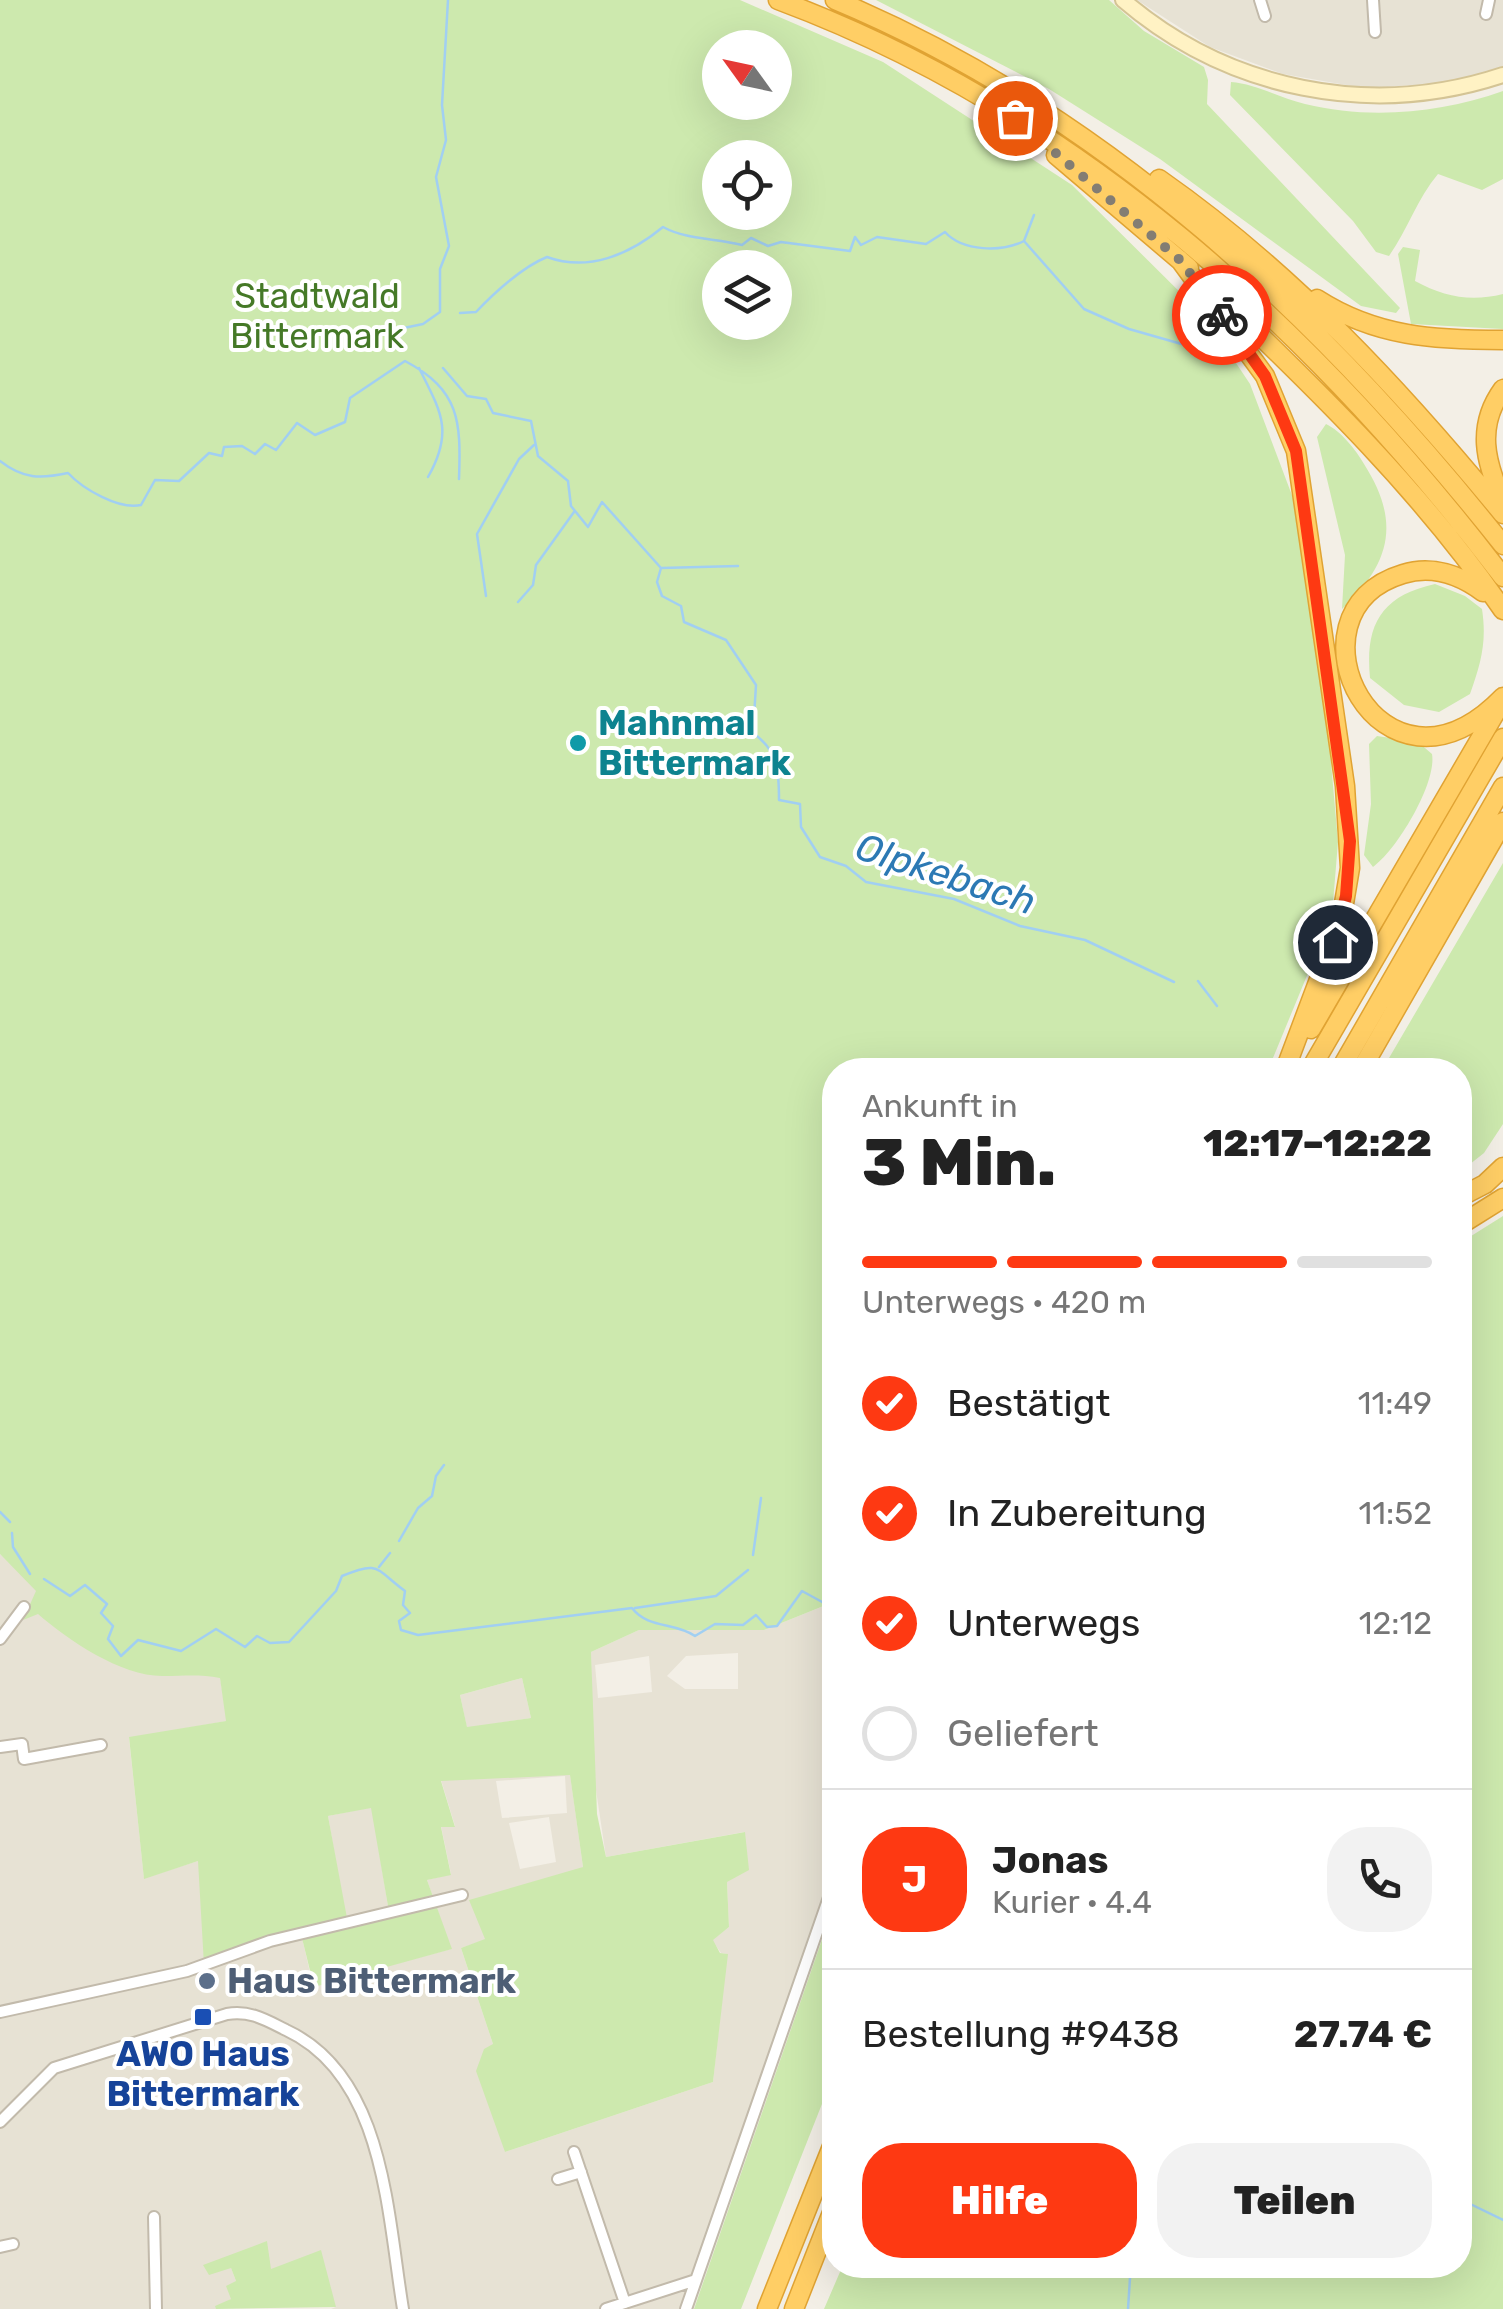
<!DOCTYPE html>
<html lang="de">
<head>
<meta charset="utf-8">
<style>
  :root { --surface:#fff; --page:#f2f2f2; --text:#222; --muted:#767676; --line:#e0e0e0; --accent:#fe3912 }
  body { margin:0; font-family:Rubik,sans-serif; background:var(--page); color:var(--text); height:100vh; display:flex; flex-direction:column; font-size:38px; white-space:nowrap }
  * { box-sizing:border-box; margin:0 }
  p { font-size:32px; color:var(--muted) }
  .icon { flex:none; width:55px; height:55px; fill:none; stroke:currentColor; stroke-width:2; stroke-linecap:round; stroke-linejoin:round }
  .map { position:relative; flex:1; overflow:hidden }
  .sheet { position:absolute; left:822px; top:1058px; width:650px; height:1220px; display:flex; flex-direction:column; background:var(--surface); border-radius:40px; box-shadow:0 10px 40px #0002 }
  .sheet>* { flex:none }
  .needle { width:65px; rotate:303deg }
  .tools { position:absolute; left:702px; top:30px; display:grid; gap:20px }
  .tools a { display:grid; place-items:center; width:90px; height:90px; border-radius:50%; background:var(--surface); box-shadow:0 10px 40px #0002; font-size:50px }
  .pin { position:absolute; display:grid; place-items:center; width:85px; height:85px; color:#fff; margin:-42px; border:5px solid #fff; border-radius:50%; box-shadow:0 2px 10px #0007 }
  .courier { position:absolute; display:grid; place-items:center; width:100px; height:100px; margin:-50px; border:8px solid #fe3912; border-radius:50%; background:#fff; color:#222; box-shadow:0 2px 12px #0007 }
  .headline em { font-style:normal; font-weight:800 }
  .headline div { display:flex; flex-direction:column-reverse }
  .headline { display:flex; align-items:center; justify-content:space-between; height:170px; padding:0 40px }
  h1 { font-size:65px; font-weight:800; line-height:75px }
  .bar { display:grid; grid-template-columns:repeat(4,1fr); gap:15px 10px; align-content:center; height:120px; padding:0 40px }
  .bar i { height:12px; border-radius:8px; background:var(--line) }
  .bar .selected { background:var(--accent) }
  .bar p { grid-column:span 4 }
  .line { display:flex; align-items:center; gap:25px; padding:0 40px; border-top:2px solid var(--line) }
  .line div { flex:1 }
  .round { display:grid; place-items:center; flex:none; width:105px; height:105px; border-radius:40px; background:var(--page) }
  ol { padding:0 40px; list-style:none }
  li { display:flex; align-items:center; gap:30px; height:110px }
  li p { margin-inline-start:auto }
  li .icon { padding:10px; border-radius:50%; background:var(--accent); color:#fff; stroke-width:4 }
  li:last-child { color:var(--muted) }
  li i { width:55px; height:55px; border:5px solid var(--line); border-radius:50% }
  .action { display:flex; gap:20px; margin-top:auto; padding:20px 40px }
  .action a { flex:1; height:115px; border-radius:40px; background:var(--accent); color:#fff; font-size:40px; font-weight:800; line-height:115px; text-align:center }
  .action a+a { background:var(--page); color:var(--text) }
  .map>svg:first-child { display:block }
</style>
</head>
<body>
<div class="map">
<svg width="1503" height="2309" viewBox="0 0 1503 2309">
  <rect width="100%" height="100%" fill="#f3efe6"/>
  <path fill="#e7e2d4" fill-rule="evenodd" d="M 1137,0 L 1503,0 L 1503,83 L 1431,100 L 1408,85 L 1369,89 L 1283,74 L 1210,47 Z
    M 0,1554 L 91,1642 L 170,1670 L 220,1677 L 227,1721 L 129,1738 L 144,1878 L 198,1861 L 301,1933 L 313,1986 L 451,1949 L 427,1880 L 451,1874 L 441,1826 L 455,1826 L 441,1780 L 570,1774 L 583,1867 L 485,1940 L 461,1948 L 493,2044 L 505,2152 L 713,2082 L 727,1954 L 721,1953 L 712,1940 L 729,1927 L 727,1882 L 744,1832 L 606,1857 L 593,1770 L 591,1652 L 639,1630 L 764,1630 L 831,1603 L 835,1606 L 835,1897 L 691,2309 L 331,2309 L 336,2307 L 270,2269 L 231,2268 L 236,2281 L 231,2299 L 216,2309 L 0,2309 ZM 738,1653 L 738,1689 L 685,1689 L 667,1676 L 686,1656 ZM 649,1656 L 652,1692 L 598,1698 L 595,1665 ZM 565,1776 L 567,1813 L 502,1818 L 496,1781 ZM 549,1817 L 556,1862 L 520,1869 L 509,1823 Z
    M 522,1678 L 531,1718 L 467,1728 L 460,1695 Z
    M 372,1807 L 388,1906 L 346,1919 L 328,1816 Z"/>
  <path fill="#cde9ae" fill-rule="evenodd" d="M 0,0 L 740,0 L 883,62 L 1072,185 L 1206,318 L 1250,384 L 1293,498 L 1329,740 L 1338,842 L 1332,915 L 1268,1070 L 835,1070 L 835,1608 L 826,1605 L 764,1630 L 639,1630 L 591,1652 L 597,1814 L 606,1857 L 745,1832 L 749,1870 L 727,1882 L 729,1927 L 713,1940 L 720,1953 L 728,1954 L 713,2082 L 505,2152 L 476,2071 L 484,2049 L 493,2044 L 461,1948 L 485,1939 L 469,1900 L 583,1867 L 570,1775 L 441,1781 L 455,1827 L 441,1827 L 451,1875 L 427,1880 L 452,1949 L 314,1987 L 301,1934 L 204,1965 L 198,1861 L 144,1879 L 129,1737 L 226,1721 L 220,1678 C 200,1674 184,1676 164,1676 C 122,1677 68,1640 38,1614 L 23,1620 L 36,1591 L 0,1554 ZM 720,48 L 775,48 L 775,102 L 720,102 ZM 720,158 L 775,158 L 775,212 L 720,212 ZM 720,268 L 775,268 L 775,322 L 720,322 ZM 522,1678 L 531,1718 L 467,1727 L 460,1695 ZM 371,1808 L 388,1906 L 347,1918 L 328,1816 Z
    M 876,0 L 1109,0 L 1144,31 L 1204,67 L 1208,80 L 1207,104 L 1400,308 L 1396,313 L 1361,306 L 1160,159 L 1049,89 Z
    M 1231,82 C 1256,84 1280,98 1305,104 C 1370,120 1441,113 1503,91 L 1503,179 L 1482,190 L 1438,174 C 1417,199 1408,229 1389,256 L 1376,252 L 1353,221 L 1230,95 Z
    M 1403,247 L 1420,250 L 1415,281 C 1444,297 1471,302 1503,294 L 1503,329 L 1411,324 L 1398,254 Z
    M 1326,424 C 1341,431 1356,450 1364,464 C 1401,522 1391,563 1342,609 L 1345,555 L 1317,437 Z
    M 1435,584 L 1465,596 L 1482,609 C 1487,642 1481,663 1470,694 L 1439,712 L 1404,705 L 1370,678 C 1365,626 1380,596 1435,584 Z
    M 1377,736 L 1418,742 L 1432,754 C 1437,783 1397,850 1373,867 L 1364,855 L 1371,804 L 1369,744 Z
    M 1503,863 L 1503,1124 L 1484,1153 L 1460,1172 L 1460,1070 L 1382,1070 Z
    M 1503,1216 L 1503,2309 L 824,2309 L 843,2265 L 1460,2265 L 1460,1243 Z
    M 835,1902 L 835,2071 L 741,2309 L 694,2309 Z
    M 267,2241 L 271,2269 L 321,2250 L 336,2307 L 216,2309 L 215,2306 L 231,2299 L 226,2286 L 236,2281 L 231,2268 L 209,2275 L 203,2265 Z"/>
  <g fill="none" stroke-linecap="round" stroke-linejoin="round">
    <path stroke="#a1cff2" stroke-width="2.5" d="M 1024,241 L 1084,309 L 1129,329 L 1185,345
      M 460,313 L 476,312 C 493,294 522,267 547,257 C 588,272 629,255 663,227 C 687,240 715,238 742,245 L 751,238 L 768,246 L 781,242 L 850,251 L 855,237 L 861,245 L 877,237 L 926,244 L 945,232 C 963,252 1002,252 1024,241 L 1034,215
      M 395,339 L 399,329 L 423,324 L 440,312 L 440,269 L 449,246 L 436,177 L 446,140 L 442,105 L 448,0
      M 419,368 C 441,412 454,431 428,477
      M 443,368 L 467,396 L 486,399 L 493,413 L 531,421 L 538,456 L 568,481 L 571,506 L 588,527 L 602,502 L 661,568 L 657,582 L 662,596 L 681,606 L 684,622 L 726,640 L 756,685 L 753,733 C 778,751 779,769 779,800 L 800,804 L 801,827 L 820,857 L 846,866 L 866,882 L 954,899 L 1020,926 L 1085,940 L 1174,982
      M 0,461 C 23,479 40,479 68,473 C 83,489 119,510 141,505 L 155,480 L 179,481 L 209,453 L 222,456 L 224,447 L 242,446 L 255,454 L 265,444 L 276,450 L 297,423 L 315,435 L 345,422 L 350,398 L 405,361 C 460,390 461,421 459,479
      M 661,568 L 738,566
      M 486,596 L 477,534 L 519,459 L 534,445
      M 518,602 L 533,585 L 536,565 L 574,512
      M 1198,981 L 1217,1006
      M 0,1512 L 10,1522
      M 12,1533 L 13,1547 L 30,1574
      M 399,1541 L 418,1508 L 432,1496 L 436,1476 L 444,1465
      M 753,1555 L 761,1498
      M 379,1567 L 390,1553
      M 44,1579 L 70,1596 L 85,1585 L 107,1604 L 101,1613 L 113,1626 L 108,1639 L 121,1656 L 138,1640 L 181,1651 L 216,1629 L 245,1647 L 257,1636 L 270,1643 L 289,1642 L 336,1591 L 342,1576 C 380,1560 375,1569 405,1591 L 403,1605 L 410,1613 L 399,1621 L 401,1630 L 418,1635 L 632,1608 C 648,1629 675,1622 695,1636 L 715,1624 L 743,1625 L 756,1615 L 767,1627 L 777,1626 L 802,1591 L 835,1609
      M 635,1608 L 716,1596 L 748,1570
      M 1460,2199 L 1503,2220
      M 1123,2265 L 1130,2278 L 1128,2309"/>
    <defs>
      <path id="street" d="M 1260,0 L 1265,16
        M 1373,0 L 1375,32
        M 1486,14 L 1489,0
        M 0,1639 L 24,1607
        M 0,1747 L 22,1744 L 24,1759 L 101,1745
        M 0,2012 L 187,1971 L 270,1941 L 462,1895
        M 0,2122 L 54,2068 L 227,2014 C 250,2010 266,2020 286,2030 C 385,2076 387,2213 403,2309
        M 574,2152 L 625,2303
        M 558,2179 L 581,2172
        M 154,2217 L 156,2309
        M 0,2247 L 13,2244
        M 606,2309 L 696,2280
        M 686,2309 L 835,1880"/>
      <path id="secondary" d="M 1123,0 C 1228,90 1371,119 1503,75"/>
      <path id="highway" d="M 778,0 C 1074,110 1314,329 1503,577
        M 835,0 C 1105,113 1323,318 1503,545
        M 1056,155 L 1189,268
        M 1159,179 C 1292,272 1401,390 1503,514
        M 1180,260 L 1265,376 L 1296,451 L 1345,786 L 1350,868 L 1341,921 L 1285,1070
        M 1219,296 C 1320,393 1424,494 1503,610
        M 1317,299 C 1376,337 1435,340 1503,340
        M 1503,389 C 1476,426 1485,462 1503,501
        M 1483,592 C 1460,575 1432,565 1403,574 C 1276,612 1381,823 1503,697
        M 1311,1029 L 1497,710
        M 1310,1070 L 1503,738
        M 1340,1070 L 1503,787
        M 1361,1070 L 1503,822
        M 1460,1197 L 1485,1184 L 1503,1167
        M 1460,1225 L 1503,1198
        M 767,2309 L 835,2139
        M 794,2309 L 835,2205"/>
    </defs>
    <use href="#street" stroke="#c2baab" stroke-width="14"/>
    <use href="#secondary" stroke="#d4c495" stroke-width="18"/>
    <use href="#highway" stroke="#e0a333" stroke-width="21"/>
    <use href="#street" stroke="#fff" stroke-width="10"/>
    <use href="#secondary" stroke="#fff2c4" stroke-width="14"/>
    <use href="#highway" stroke="#ffce65" stroke-width="18"/>
  </g>
  <g fill="none" stroke-linecap="round" stroke-linejoin="round">
    <path stroke="#837d73" stroke-width="10" stroke-dasharray="0 18" d="M 1015,118 L 1180,260 L 1222,315"/>
    <path stroke="#fe3912" stroke-width="12" d="M 1222,315 L 1265,376 L 1296,451 L 1350,841 L 1346,896 L 1335,942"/>
  </g>
  <circle fill="#0f9aa8" stroke="#fff" stroke-width="4" cx="578" cy="743" r="10"/>
  <circle fill="#5c6f8a" stroke="#fff" stroke-width="4" cx="207" cy="1981" r="10"/>
  <rect fill="#1a4fb4" stroke="#fff" stroke-width="4" x="193" y="2007" width="20" height="20" rx="5"/>
  <g text-anchor="middle" stroke-width="8" stroke-linejoin="round" paint-order="stroke">
    <g font-size="35" fill="#457927" stroke="#fff">
      <text x="317" y="308">Stadtwald<tspan x="317" dy="40">Bittermark</tspan></text>
    </g>
    <g font-size="35" font-weight="bold" fill="#0d838f" stroke="#fff" text-anchor="start">
      <text x="598" y="735">Mahnmal<tspan x="598" dy="40">Bittermark</tspan></text>
    </g>
    <g font-size="35" font-weight="bold" fill="#4e5e75" stroke="#fff" text-anchor="start">
      <text x="227" y="1993">Haus Bittermark</text>
    </g>
    <g font-size="35" font-weight="bold" fill="#164399" stroke="#fff">
      <text x="203" y="2066">AWO Haus<tspan x="203" dy="40">Bittermark</tspan></text>
    </g>
    <g font-size="38" font-style="italic" fill="#2c79b4" stroke="#fff">
      <text transform="translate(946 874) rotate(18)" y="13">Olpkebach</text>
    </g>
  </g>
</svg>
<div class="tools">
<a><svg class="needle" viewBox="-14 -14 28 28"><path d="M0-13l5 13h-10z" fill="#e53935"/><path d="M0 13l5-13h-10z" fill="#767676"/></svg></a>
<a><svg class="icon" aria-label="locate" viewBox="0 0 24 24"><circle cx="12" cy="12" r="6"/><path d="M12 2v4M12 18v4M2 12h4M18 12h4"/></svg></a>
<a><svg class="icon" aria-label="layers" viewBox="0 0 24 24"><path d="M12 4l9 5-9 5-9-5zM3 14l9 5 9-5"/></svg></a>
</div>
<div class="pin" style="left:1015px;top:118px;background:#ea580c"><svg class="icon" aria-label="bag" viewBox="0 0 24 24"><path d="M5 8h14l-1 12H6zM9 8a3 3 0 0 1 6 0"/></svg></div>
<div class="pin" style="left:1335px;top:942px;background:#1f2937"><svg class="icon" aria-label="home" viewBox="0 0 24 24"><path d="M3 11l9-7 9 7M6 9v11h12V9"/></svg></div>
<div class="courier" style="left:1222px;top:315px"><svg class="icon" aria-label="bike" viewBox="0 0 24 24"><circle cx="6" cy="16" r="4"/><circle cx="18" cy="16" r="4"/><path d="M6 16l4-8h5l3 8M10 8l3 8H6M13 5h3"/></svg></div>
<section class="sheet">
<div class="headline"><div><h1>3 Min.</h1><p>Ankunft in</p></div><em>12:17–12:22</em></div>
<div class="bar"><i class="selected"></i><i class="selected"></i><i class="selected"></i><i></i><p>Unterwegs · 420 m</p></div>
<ol>
<li><svg class="icon" aria-label="check" viewBox="0 0 24 24"><path d="M5 12l5 5 9-10"/></svg>Bestätigt<p>11:49</p></li>
<li><svg class="icon" aria-label="check" viewBox="0 0 24 24"><path d="M5 12l5 5 9-10"/></svg>In Zubereitung<p>11:52</p></li>
<li><svg class="icon" aria-label="check" viewBox="0 0 24 24"><path d="M5 12l5 5 9-10"/></svg>Unterwegs<p>12:12</p></li>
<li><i></i>Geliefert</li>
</ol>
<div class="line" style="height:180px"><b class="round" style="background:var(--accent);color:#fff">J</b><div><b>Jonas</b><p>Kurier · 4.4</p></div><a class="round"><svg class="icon" aria-label="phone" viewBox="0 0 24 24"><path d="M5 4h4l2 5-3 2q2 4 5 5l2-3 5 2v4C11 20 4 13 5 4z"/></svg></a></div>
<div class="line" style="height:130px"><div>Bestellung #9438</div><b>27.74 €</b></div>
<div class="action"><a>Hilfe</a><a>Teilen</a></div>
</section>
</div>
</body>
</html>
